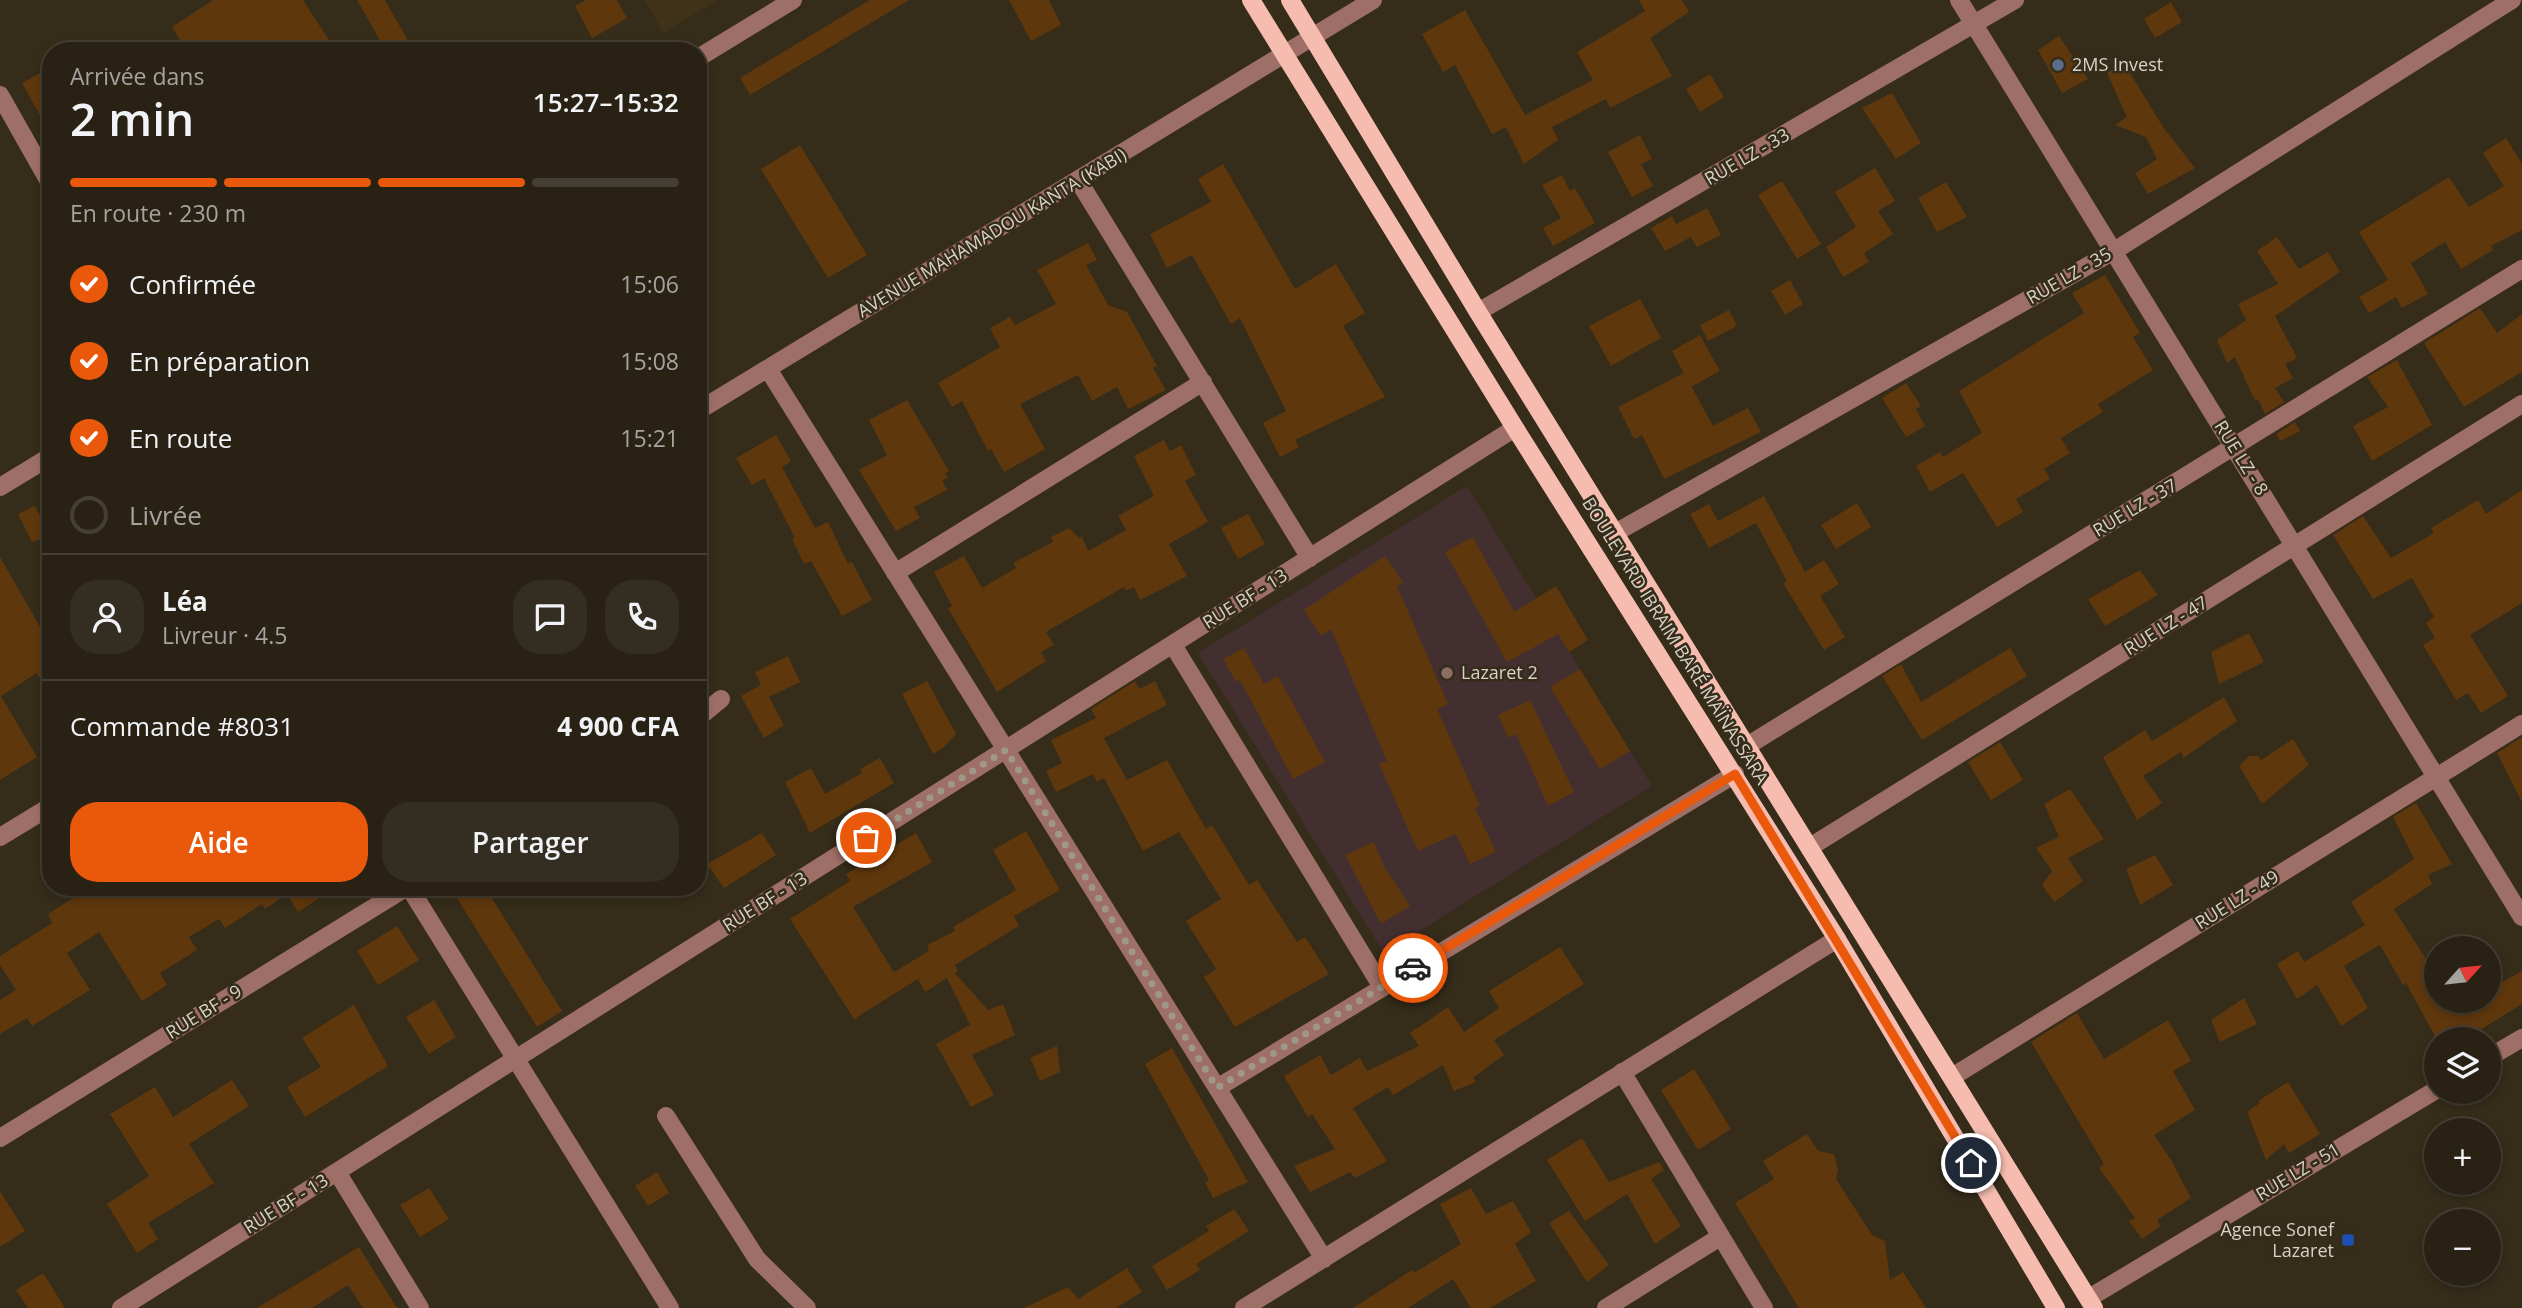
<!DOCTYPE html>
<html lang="fr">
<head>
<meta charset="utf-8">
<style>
  :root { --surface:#282114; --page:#342e22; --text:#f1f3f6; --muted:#a5a3a0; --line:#443e34; --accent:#ea580c }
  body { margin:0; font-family:"Open Sans",sans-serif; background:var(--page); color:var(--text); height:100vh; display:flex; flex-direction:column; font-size:26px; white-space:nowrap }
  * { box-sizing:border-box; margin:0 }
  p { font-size:23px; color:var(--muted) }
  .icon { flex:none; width:38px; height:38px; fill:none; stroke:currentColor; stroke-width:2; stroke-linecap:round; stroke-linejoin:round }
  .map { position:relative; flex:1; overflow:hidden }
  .sheet { position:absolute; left:42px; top:42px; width:665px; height:854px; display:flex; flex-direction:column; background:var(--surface); border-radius:28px; box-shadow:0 4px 10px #0003,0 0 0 2px var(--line) }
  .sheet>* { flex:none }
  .needle { width:46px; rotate:63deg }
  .tools { position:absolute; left:2424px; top:936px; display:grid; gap:14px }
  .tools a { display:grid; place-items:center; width:77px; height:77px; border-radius:50%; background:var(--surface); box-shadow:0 4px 10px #0003,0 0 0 2px var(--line); font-size:35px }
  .pin { position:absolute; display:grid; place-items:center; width:60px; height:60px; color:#fff; margin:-30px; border:4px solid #fff; border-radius:50%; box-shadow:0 2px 7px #0007 }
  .courier { position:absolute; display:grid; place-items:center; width:70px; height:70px; margin:-35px; border:5px solid #ea580c; border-radius:50%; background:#fff; color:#222; box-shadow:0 2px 9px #0007 }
  .head em { font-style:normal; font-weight:600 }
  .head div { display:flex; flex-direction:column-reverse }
  .head { display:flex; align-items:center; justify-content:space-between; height:119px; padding:0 28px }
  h1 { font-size:46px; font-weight:600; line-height:52px }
  .bar { display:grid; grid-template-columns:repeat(4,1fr); gap:10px 7px; align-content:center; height:84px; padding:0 28px }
  .bar i { height:9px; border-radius:5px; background:var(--line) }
  .bar .on { background:var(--accent) }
  .bar p { grid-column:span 4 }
  .line { display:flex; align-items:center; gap:18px; padding:0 28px; border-top:2px solid var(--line) }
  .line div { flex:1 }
  .round { display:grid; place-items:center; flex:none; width:74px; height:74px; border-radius:28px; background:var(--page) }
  ol { padding:0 28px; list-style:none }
  li { display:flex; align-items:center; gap:21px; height:77px }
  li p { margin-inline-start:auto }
  li .icon { padding:7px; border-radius:50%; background:var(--accent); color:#fff; stroke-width:4 }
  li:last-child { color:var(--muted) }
  li i { width:38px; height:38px; border:4px solid var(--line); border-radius:50% }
  .button { display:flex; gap:14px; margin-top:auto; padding:14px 28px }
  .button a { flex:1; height:80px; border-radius:28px; background:var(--accent); color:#fff; font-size:28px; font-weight:600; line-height:80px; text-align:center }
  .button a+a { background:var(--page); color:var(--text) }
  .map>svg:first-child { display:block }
</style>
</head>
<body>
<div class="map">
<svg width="2522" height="1308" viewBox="0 0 2522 1308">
  <rect width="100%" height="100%" fill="#352c1a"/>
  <path fill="#3f3219" d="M 644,0 L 717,0 L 664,33 Z"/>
  <path fill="#432f30" d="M 1467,486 L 1652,786 L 1384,953 L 1198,653 Z"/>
  <path fill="#5f370d" d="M 213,0 L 303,0 L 336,51 L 187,51 L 172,27 Z
    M 357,0 L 385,0 L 414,51 L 386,51 Z
    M 586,0 L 617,0 L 627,18 L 592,38 L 575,6 Z
    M 870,0 L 909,0 L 750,95 L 740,78 Z
    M 1009,0 L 1049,0 L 1061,25 L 1031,41 Z
    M 1639,0 L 1682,0 L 1689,12 L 1650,38 L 1672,76 L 1610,108 L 1606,99 L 1552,127 L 1558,140 L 1524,164 L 1506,127 L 1492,134 L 1455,65 L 1443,72 L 1422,34 L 1465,10 L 1525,115 L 1593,80 L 1577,52 L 1645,11 Z
    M 2171,2 L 2182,22 L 2155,38 L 2144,19 Z
    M 2059,36 L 2088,79 L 2062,93 L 2038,50 Z
    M 2124,63 L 2163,127 L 2195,168 L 2148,194 L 2135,173 L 2157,159 L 2146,137 L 2115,125 L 2127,117 L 2107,73 Z
    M 51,67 L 51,135 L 22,83 Z
    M 1710,74 L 1724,97 L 1700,112 L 1686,89 Z
    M 1892,93 L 1921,143 L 1896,159 L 1862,108 Z
    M 1640,135 L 1652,159 L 1641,164 L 1653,186 L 1632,197 L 1608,152 Z
    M 2506,138 L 2522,164 L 2522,230 L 2491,246 L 2493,250 L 2461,269 L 2445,242 L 2411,263 L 2428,294 L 2402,308 L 2396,297 L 2369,313 L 2359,297 L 2388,280 L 2359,232 L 2449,177 L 2469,207 L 2504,186 L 2483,153 Z
    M 800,145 L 867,255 L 828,278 L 761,169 Z
    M 1223,164 L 1295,289 L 1336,264 L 1365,313 L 1343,326 L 1385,397 L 1295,440 L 1299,447 L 1280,457 L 1263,423 L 1286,411 L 1240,318 L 1231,324 L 1192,255 L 1167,268 L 1150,234 L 1211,202 L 1198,179 Z
    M 1875,168 L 1895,201 L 1878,211 L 1893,234 L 1864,253 L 1869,262 L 1843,277 L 1826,247 L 1856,227 L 1835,192 Z
    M 1562,175 L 1570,191 L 1575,188 L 1595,223 L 1553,246 L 1543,228 L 1561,218 L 1542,185 Z
    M 1782,181 L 1821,244 L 1797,259 L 1758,195 Z
    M 1946,182 L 1967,217 L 1937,232 L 1918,198 Z
    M 1707,208 L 1721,235 L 1697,247 L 1691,237 L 1665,251 L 1651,228 L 1672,216 L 1676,224 Z
    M 2277,237 L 2299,269 L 2328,252 L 2340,272 L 2275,316 L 2297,358 L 2285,364 L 2293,378 L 2275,388 L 2284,402 L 2265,414 L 2258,399 L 2255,401 L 2235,357 L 2227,363 L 2217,340 L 2246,320 L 2238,304 L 2278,284 L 2257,251 Z
    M 1088,243 L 1097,260 L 1086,265 L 1108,305 L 1127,312 L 1157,366 L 1153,368 L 1166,390 L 1128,409 L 1117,387 L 1092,401 L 1078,375 L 1020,404 L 1045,449 L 1004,472 L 991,449 L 988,451 L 962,401 L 952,407 L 938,383 L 1000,347 L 990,328 L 1010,317 L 1015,325 L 1056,304 L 1037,270 Z
    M 2105,275 L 2140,333 L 2133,337 L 2153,370 L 2098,404 L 2103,412 L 2061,438 L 2070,453 L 2044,469 L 2050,479 L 2016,499 L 2023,512 L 1997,527 L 1963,473 L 1930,492 L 1916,466 L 1940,452 L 1943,457 L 1982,433 L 1959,391 L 2084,313 L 2072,293 Z
    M 1790,280 L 1803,304 L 1785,315 L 1771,291 Z
    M 1640,299 L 1661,338 L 1611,366 L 1589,326 Z
    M 2480,308 L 2497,333 L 2522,314 L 2522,372 L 2464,407 L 2424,343 Z
    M 1729,310 L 1737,326 L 1708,341 L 1700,325 Z
    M 1700,335 L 1720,371 L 1691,387 L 1672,351 Z
    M 2397,360 L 2432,425 L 2372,461 L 2353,426 L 2388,407 L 2367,377 Z
    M 1684,373 L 1713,426 L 1748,408 L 1761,432 L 1664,479 L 1642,435 L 1634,439 L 1618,407 Z
    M 1906,383 L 1921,406 L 1916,409 L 1925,426 L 1906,437 L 1882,398 Z
    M 907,400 L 949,471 L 945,473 L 948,478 L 942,480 L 947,490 L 914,507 L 920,518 L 896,531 L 859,470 L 887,455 L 869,420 Z
    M 2295,422 L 2300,431 L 2280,441 L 2276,434 Z
    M 776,435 L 791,461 L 782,467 L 815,528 L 828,522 L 848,564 L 852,562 L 872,600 L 842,616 L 811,561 L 804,564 L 792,539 L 795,538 L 764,478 L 752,485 L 736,458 Z
    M 1164,440 L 1170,451 L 1181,445 L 1196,475 L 1185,481 L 1208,522 L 1169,544 L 1187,576 L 1140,600 L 1134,587 L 1126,591 L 1124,587 L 1046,632 L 1054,645 L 1041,652 L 1046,661 L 997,692 L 948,608 L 952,606 L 934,572 L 964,556 L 982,588 L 1016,568 L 1013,563 L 1053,542 L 1051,537 L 1069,528 L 1079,538 L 1082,537 L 1088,551 L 1126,530 L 1118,516 L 1154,496 L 1134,456 Z
    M 2522,490 L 2522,603 L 2470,635 L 2508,696 L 2481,713 L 2468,693 L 2456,700 L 2423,645 L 2435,638 L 2426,623 L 2434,617 L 2412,578 L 2373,599 L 2333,535 L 2363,516 L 2391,558 L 2434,533 L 2431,528 L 2478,500 L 2486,514 Z
    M 1764,496 L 1805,572 L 1824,560 L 1839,584 L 1820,596 L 1845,637 L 1824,650 L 1783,583 L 1787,581 L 1756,523 L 1709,548 L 1690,514 L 1709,504 L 1718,521 Z
    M 1857,503 L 1871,527 L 1836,549 L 1821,525 Z
    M 35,506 L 40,516 L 51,509 L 51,535 L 32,542 L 18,514 Z
    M 1248,514 L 1265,544 L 1238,559 L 1221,528 Z
    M 1473,537 L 1514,612 L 1556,586 L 1588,640 L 1569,652 L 1558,634 L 1507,662 L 1445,552 Z
    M 1385,556 L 1403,582 L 1397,586 L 1448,704 L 1437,709 L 1480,806 L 1475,808 L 1496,852 L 1470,864 L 1456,834 L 1418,851 L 1379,764 L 1387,761 L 1331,629 L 1321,636 L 1304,610 Z
    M 0,557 L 51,646 L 51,699 L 37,673 L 1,696 L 37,757 L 0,780 Z
    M 2140,570 L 2158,595 L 2105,626 L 2088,599 Z
    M 2249,633 L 2264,662 L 2219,684 L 2211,652 Z
    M 1244,648 L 1264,684 L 1278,676 L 1325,762 L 1293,779 L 1240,680 L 1236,682 L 1223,659 Z
    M 2010,648 L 2027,676 L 1922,740 L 1882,676 L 1901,664 L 1921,702 Z
    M 788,656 L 800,682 L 769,697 L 784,725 L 764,738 L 741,696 L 761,685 L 755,672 Z
    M 1580,669 L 1630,751 L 1600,769 L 1550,687 Z
    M 927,681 L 956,734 L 943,748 L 933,754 L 902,694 Z
    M 1135,681 L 1139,689 L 1155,681 L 1167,705 L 1104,738 L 1127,780 L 1167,760 L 1206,829 L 1212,825 L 1249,885 L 1257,880 L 1297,942 L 1305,937 L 1329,974 L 1235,1027 L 1204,977 L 1216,969 L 1186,921 L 1221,899 L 1179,832 L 1143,851 L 1104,778 L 1097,782 L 1093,774 L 1056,792 L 1046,771 L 1062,763 L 1051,740 L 1096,718 L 1091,709 Z
    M 2224,697 L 2237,721 L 2183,758 L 2181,752 L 2143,776 L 2162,803 L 2137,820 L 2103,757 L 2145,730 L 2152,741 Z
    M 1530,700 L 1574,792 L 1548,806 L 1516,734 L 1508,738 L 1498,715 Z
    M 2522,737 L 2522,802 L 2497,753 Z
    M 2293,739 L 2309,765 L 2262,804 L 2239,766 L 2249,756 L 2258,756 L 2261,760 Z
    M 2000,742 L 2023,780 L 1991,800 L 1968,762 Z
    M 880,758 L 894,783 L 810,833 L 785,782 L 811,768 L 825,794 L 862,773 L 860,769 Z
    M 2070,789 L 2104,839 L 2068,858 L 2083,881 L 2054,902 L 2042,885 L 2052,871 L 2036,848 L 2059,837 L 2044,804 Z
    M 2416,803 L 2452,864 L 2428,875 L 2432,884 L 2394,909 L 2436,975 L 2436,1001 L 2452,1001 L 2456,1009 L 2469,1001 L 2488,1001 L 2488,990 L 2522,971 L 2522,1004 L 2464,1040 L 2437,1040 L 2406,983 L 2403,985 L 2380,945 L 2344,966 L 2368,1008 L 2341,1026 L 2317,985 L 2297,999 L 2277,964 L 2298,951 L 2304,962 L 2365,925 L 2351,902 L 2414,859 L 2393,817 Z
    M 1026,831 L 1060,890 L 1014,916 L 1019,926 L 955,965 L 958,971 L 955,973 L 988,1010 L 1003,1004 L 1015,1035 L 972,1055 L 994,1095 L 971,1107 L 936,1044 L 970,1025 L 947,978 L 925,992 L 918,979 L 854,1019 L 790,919 L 850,881 L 846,874 L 916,833 L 932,862 L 853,907 L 894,972 L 929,951 L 927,945 L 955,931 L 953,927 L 1016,890 L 993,850 Z
    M 762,833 L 776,855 L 724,888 L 707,864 Z
    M 1374,842 L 1384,866 L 1410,906 L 1381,924 L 1345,855 Z
    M 2155,855 L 2173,885 L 2140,905 L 2126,869 Z
    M 91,887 L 337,887 L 298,912 L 287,894 L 265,909 L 262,904 L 225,928 L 219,919 L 189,937 L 197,950 L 160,973 L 167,985 L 142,1001 L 99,932 L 67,953 L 90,990 L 32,1026 L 27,1018 L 0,1034 L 0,1000 L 16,990 L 0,965 L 0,956 L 52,923 L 48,914 Z
    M 450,887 L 485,887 L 562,1011 L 537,1027 Z
    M 397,926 L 419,960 L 378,985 L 357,951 Z
    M 1560,947 L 1584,984 L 1494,1040 L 1504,1055 L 1473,1078 L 1476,1082 L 1454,1091 L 1443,1065 L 1393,1095 L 1388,1087 L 1353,1108 L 1387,1161 L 1355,1178 L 1350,1172 L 1310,1192 L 1294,1166 L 1335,1149 L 1312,1114 L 1308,1117 L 1284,1076 L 1320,1055 L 1331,1075 L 1360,1058 L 1367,1071 L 1419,1046 L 1410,1033 L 1448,1007 L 1464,1032 L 1499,1008 L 1489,991 Z
    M 2244,998 L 2257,1024 L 2220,1042 L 2211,1020 Z
    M 434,1000 L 456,1037 L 429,1054 L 406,1017 Z
    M 354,1005 L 388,1066 L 305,1117 L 287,1087 L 321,1067 L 302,1038 Z
    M 2077,1013 L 2104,1059 L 2168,1020 L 2191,1061 L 2173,1071 L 2195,1110 L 2154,1135 L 2171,1160 L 2191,1198 L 2157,1220 L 2161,1226 L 2142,1239 L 2129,1221 L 2135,1218 L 2099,1168 L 2104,1164 L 2031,1042 Z
    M 1057,1046 L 1060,1072 L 1040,1081 L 1030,1058 Z
    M 1172,1048 L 1248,1182 L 1213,1198 L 1205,1183 L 1209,1180 L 1145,1064 Z
    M 1694,1069 L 1731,1129 L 1698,1150 L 1661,1090 Z
    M 232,1080 L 249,1106 L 189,1144 L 214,1183 L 148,1223 L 158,1239 L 137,1253 L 107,1204 L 149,1176 L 110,1114 L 155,1087 L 173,1117 Z
    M 2288,1082 L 2320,1134 L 2289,1153 L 2284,1144 L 2266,1160 L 2247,1112 L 2260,1103 L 2258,1101 Z
    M 1807,1134 L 1818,1151 L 1834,1154 L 1838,1169 L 1836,1179 L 1872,1235 L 1885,1241 L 1890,1280 L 1903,1272 L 1926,1308 L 1799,1308 L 1735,1203 L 1774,1179 L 1763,1161 Z
    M 1582,1138 L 1609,1182 L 1659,1162 L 1664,1170 L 1651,1179 L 1681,1226 L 1655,1244 L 1627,1194 L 1585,1221 L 1547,1160 Z
    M 657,1172 L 669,1193 L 648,1206 L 635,1186 Z
    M 429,1188 L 449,1219 L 420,1237 L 400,1205 Z
    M 1471,1188 L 1486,1214 L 1513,1201 L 1531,1232 L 1515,1244 L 1536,1281 L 1490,1308 L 1471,1308 L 1453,1279 L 1408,1308 L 1353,1308 L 1412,1270 L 1414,1273 L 1461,1244 L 1440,1204 Z
    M 0,1191 L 25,1231 L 0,1247 Z
    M 1234,1209 L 1249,1231 L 1196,1264 L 1200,1270 L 1167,1290 L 1152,1266 L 1209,1231 L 1206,1226 Z
    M 1569,1211 L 1609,1265 L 1587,1282 L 1549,1223 Z
    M 359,1247 L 397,1308 L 363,1308 L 348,1285 L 312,1308 L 257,1308 Z
    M 1127,1268 L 1142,1292 L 1116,1308 L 1024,1308 L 1068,1287 L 1078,1299 Z
    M 43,1273 L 65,1308 L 28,1308 L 16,1290 Z"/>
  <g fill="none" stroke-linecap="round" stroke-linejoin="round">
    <path stroke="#9e6f66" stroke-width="18" d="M 1959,0 L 2522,917
      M 698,58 L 793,0
      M 0,95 L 51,185
      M 1078,180 L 1310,558
      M 1478,312 L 2015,0
      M 768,369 L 1324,1259
      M 698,411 L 1373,0
      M 0,487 L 51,456
      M 1615,533 L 2114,251 L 2512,0
      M 895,573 L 1203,382
      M 1173,645 L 1382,987
      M 698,718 L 721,699
      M 1747,746 L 2522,269
      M 0,837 L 51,806
      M 1810,847 L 2522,404
      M 409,887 L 670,1308
      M 2488,1058 L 2522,1038
      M 1622,1072 L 1764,1308
      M 1952,1077 L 2522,724
      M 1217,1088 L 1735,774
      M 666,1116 L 757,1259 L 807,1308
      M 0,1138 L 407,887
      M 337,1172 L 420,1308
      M 2089,1298 L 2436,1090
      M 121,1308 L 1515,428
      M 1244,1308 L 1837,939
      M 1606,1308 L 1720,1237"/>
    <path stroke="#f7bcb0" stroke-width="18" d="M 1251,0 L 1515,428 L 1837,939 L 2056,1308
      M 1290,0 L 1478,312 L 2094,1308"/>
  </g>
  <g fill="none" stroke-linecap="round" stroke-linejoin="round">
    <path stroke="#9f988a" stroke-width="7" stroke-dasharray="0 12.6" d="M 866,838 L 1006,750 L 1217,1088 L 1413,968"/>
    <path stroke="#ea580c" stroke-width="9" d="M 1413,968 L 1735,774 L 1971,1163"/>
  </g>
  <circle fill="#5c6f8a" stroke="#352c1a" stroke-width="2.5" cx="2058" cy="65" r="7"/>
  <circle fill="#8d6e63" stroke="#352c1a" stroke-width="2.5" cx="1447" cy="673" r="7"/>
  <rect fill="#1a4fb4" stroke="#352c1a" stroke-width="2.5" x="2341" y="1233" width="14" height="14" rx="3.5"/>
  <g text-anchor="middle" stroke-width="5" stroke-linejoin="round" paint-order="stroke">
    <g font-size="18" fill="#d8d2c7" stroke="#352c1a" text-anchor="start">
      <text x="2072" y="71">2MS Invest</text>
      <text x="1461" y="679">Lazaret 2</text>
      <text x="2334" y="1236" text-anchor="end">Agence Sonef<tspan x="2334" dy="21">Lazaret</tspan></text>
    </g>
    <g font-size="18" fill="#d8d2c7" stroke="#352c1a">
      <text transform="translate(1747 157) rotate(-30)" y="6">RUE LZ - 33</text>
      <text transform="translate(992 233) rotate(-31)" y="6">AVENUE MAHAMADOU KANTA (KABI)</text>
      <text transform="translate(2069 276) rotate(-30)" y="6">RUE LZ - 35</text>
      <text transform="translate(2241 458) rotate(58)" y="6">RUE LZ - 8</text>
      <text transform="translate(2135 508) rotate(-31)" y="6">RUE LZ - 37</text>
      <text transform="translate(1245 599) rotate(-32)" y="6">RUE BF - 13</text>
      <text transform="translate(2166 626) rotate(-32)" y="6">RUE LZ - 47</text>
      <text transform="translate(1675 641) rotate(58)" y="6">BOULEVARD IBRAIM BARÉ MAÏNASSARA</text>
      <text transform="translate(2237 900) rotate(-32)" y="6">RUE LZ - 49</text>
      <text transform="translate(765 902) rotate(-32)" y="6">RUE BF - 13</text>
      <text transform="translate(204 1012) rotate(-32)" y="6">RUE BF - 9</text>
      <text transform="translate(2298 1172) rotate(-31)" y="6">RUE LZ - 51</text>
      <text transform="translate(286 1204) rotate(-32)" y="6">RUE BF - 13</text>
    </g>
  </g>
</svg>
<div class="tools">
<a><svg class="needle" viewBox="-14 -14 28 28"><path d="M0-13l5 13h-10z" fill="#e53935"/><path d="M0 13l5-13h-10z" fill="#a5a3a0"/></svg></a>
<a><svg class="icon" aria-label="layers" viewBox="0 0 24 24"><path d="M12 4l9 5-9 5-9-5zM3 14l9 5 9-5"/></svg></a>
<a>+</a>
<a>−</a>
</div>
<div class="pin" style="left:866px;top:838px;background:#ea580c"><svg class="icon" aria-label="bag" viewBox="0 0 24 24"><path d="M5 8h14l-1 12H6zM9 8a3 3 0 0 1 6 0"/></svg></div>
<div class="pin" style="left:1971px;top:1163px;background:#1f2937"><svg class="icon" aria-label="home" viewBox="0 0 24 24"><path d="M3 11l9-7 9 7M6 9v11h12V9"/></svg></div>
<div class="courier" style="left:1413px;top:968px"><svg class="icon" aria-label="car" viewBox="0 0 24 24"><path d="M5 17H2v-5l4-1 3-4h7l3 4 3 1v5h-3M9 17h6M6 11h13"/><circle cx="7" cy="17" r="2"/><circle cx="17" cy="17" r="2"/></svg></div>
<section class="sheet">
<div class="head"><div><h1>2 min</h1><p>Arrivée dans</p></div><em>15:27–15:32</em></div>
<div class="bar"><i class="on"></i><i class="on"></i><i class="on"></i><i></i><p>En route · 230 m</p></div>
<ol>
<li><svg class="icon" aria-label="check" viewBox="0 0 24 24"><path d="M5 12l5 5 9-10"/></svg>Confirmée<p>15:06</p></li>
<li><svg class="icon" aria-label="check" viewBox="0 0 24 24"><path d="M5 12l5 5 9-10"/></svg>En préparation<p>15:08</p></li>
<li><svg class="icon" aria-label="check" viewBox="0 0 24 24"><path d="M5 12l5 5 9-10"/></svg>En route<p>15:21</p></li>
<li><i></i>Livrée</li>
</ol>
<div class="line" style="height:126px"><a class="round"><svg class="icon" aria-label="person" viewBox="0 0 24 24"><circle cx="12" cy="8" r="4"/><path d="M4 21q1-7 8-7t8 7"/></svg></a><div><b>Léa</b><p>Livreur · 4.5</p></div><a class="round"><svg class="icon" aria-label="chat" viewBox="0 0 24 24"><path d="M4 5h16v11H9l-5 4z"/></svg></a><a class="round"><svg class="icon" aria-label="phone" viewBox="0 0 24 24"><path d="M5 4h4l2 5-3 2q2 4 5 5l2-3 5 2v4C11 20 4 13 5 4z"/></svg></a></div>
<div class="line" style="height:91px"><div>Commande #8031</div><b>4 900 CFA</b></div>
<div class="button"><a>Aide</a><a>Partager</a></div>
</section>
</div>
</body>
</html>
